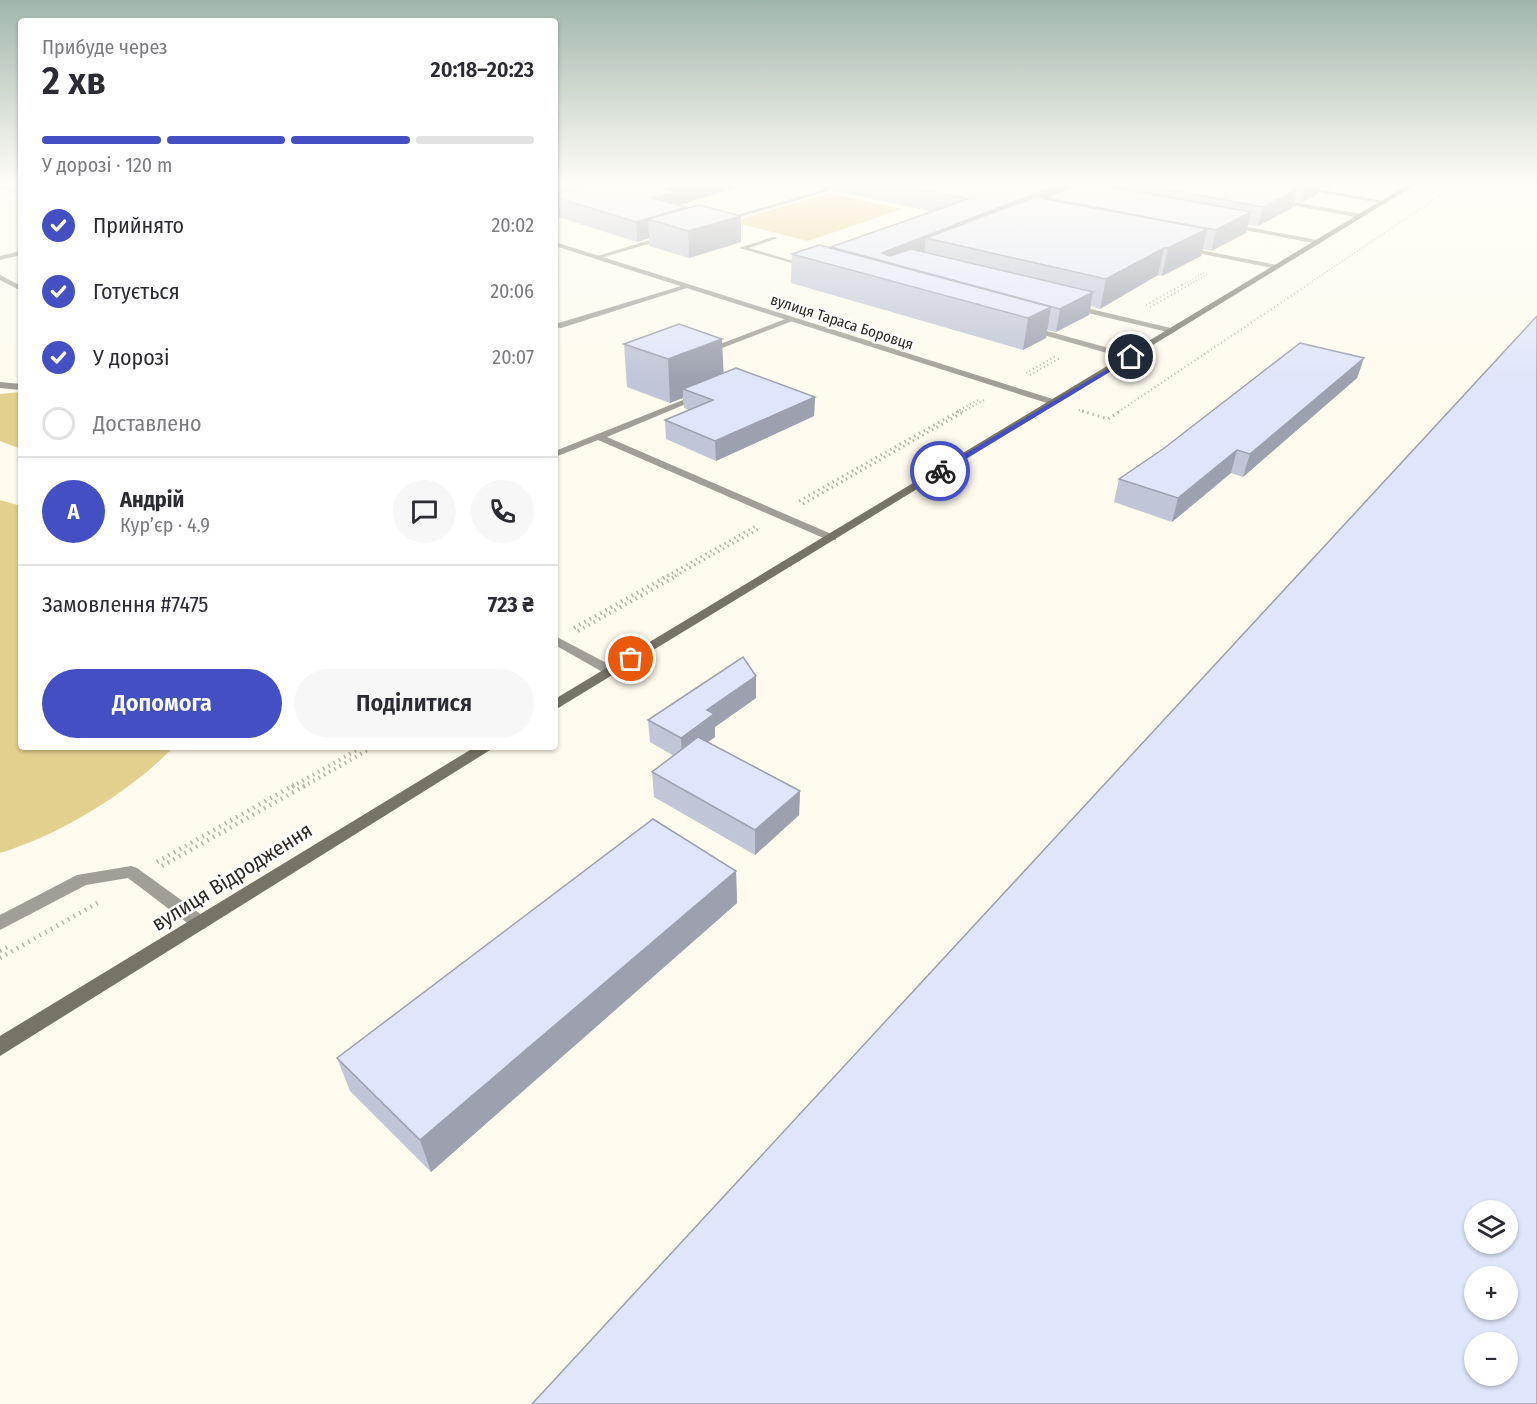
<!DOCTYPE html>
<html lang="uk">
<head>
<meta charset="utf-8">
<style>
  :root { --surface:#fff; --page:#f7f7f7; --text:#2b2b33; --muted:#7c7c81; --line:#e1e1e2; --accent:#454fc4 }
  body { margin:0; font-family:"Fira Sans Condensed",sans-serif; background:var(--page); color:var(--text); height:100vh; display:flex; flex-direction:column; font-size:22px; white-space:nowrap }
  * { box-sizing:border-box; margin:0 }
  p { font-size:20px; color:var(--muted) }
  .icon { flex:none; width:33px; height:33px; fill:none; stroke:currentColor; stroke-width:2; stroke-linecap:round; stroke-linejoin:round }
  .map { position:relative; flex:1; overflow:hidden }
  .details { position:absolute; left:18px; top:18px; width:540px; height:732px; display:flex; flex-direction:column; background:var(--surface); border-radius:6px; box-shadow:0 2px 4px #0004 }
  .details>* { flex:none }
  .controls { position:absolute; left:1464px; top:1200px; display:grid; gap:12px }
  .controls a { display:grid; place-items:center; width:54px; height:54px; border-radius:50%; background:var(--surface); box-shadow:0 2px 4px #0004; font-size:30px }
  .pin { position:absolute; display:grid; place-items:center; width:51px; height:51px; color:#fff; margin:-26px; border:3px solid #fff; border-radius:50%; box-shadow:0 2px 6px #0007 }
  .courier { position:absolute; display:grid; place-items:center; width:60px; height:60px; margin:-30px; border:4px solid #454fc4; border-radius:50%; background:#fff; color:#222; box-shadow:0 2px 8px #0007 }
  .head em { font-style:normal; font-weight:600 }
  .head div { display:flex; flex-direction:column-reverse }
  .head { display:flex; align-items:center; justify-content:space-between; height:102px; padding:0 24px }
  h1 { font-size:39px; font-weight:600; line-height:45px }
  .bar { display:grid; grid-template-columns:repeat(4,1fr); gap:9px 6px; align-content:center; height:72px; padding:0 24px }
  .bar i { height:8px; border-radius:4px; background:var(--line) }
  .bar .current { background:var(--accent) }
  .bar p { grid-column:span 4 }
  .line { display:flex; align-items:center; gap:15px; padding:0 24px; border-top:2px solid var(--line) }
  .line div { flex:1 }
  .round { display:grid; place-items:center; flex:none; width:63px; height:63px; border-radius:32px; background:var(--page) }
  ol { padding:0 24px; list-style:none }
  li { display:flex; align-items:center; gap:18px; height:66px }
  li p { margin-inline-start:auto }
  li .icon { padding:6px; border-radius:50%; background:var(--accent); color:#fff; stroke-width:4 }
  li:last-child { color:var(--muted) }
  li i { width:33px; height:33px; border:3px solid var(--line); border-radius:50% }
  .cta { display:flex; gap:12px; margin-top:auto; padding:12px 24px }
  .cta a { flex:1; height:69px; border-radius:36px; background:var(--accent); color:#fff; font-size:24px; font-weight:600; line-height:69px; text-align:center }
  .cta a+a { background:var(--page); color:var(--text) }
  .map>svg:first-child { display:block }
</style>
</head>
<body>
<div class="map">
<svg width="1537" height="1404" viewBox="0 0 1537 1404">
  <rect width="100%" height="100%" fill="#fefaed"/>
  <path fill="#e4d08e" d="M 827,193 L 902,209 L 808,241 L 732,222 Z
    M 21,392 L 21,449 L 0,441 L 0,394 Z
    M 0,500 L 21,506 L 21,747 L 174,747 C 128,793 62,834 0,853 Z"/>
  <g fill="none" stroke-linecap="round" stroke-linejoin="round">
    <path stroke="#b7b3a8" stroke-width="1.5" stroke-dasharray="1 2" stroke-linecap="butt" d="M 1182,285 L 1205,272
      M 1188,285 L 1209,273
      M 1307,285 L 1456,185"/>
    <path stroke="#b7b3a8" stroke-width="2" stroke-dasharray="1 3" stroke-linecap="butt" d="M 1146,305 L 1184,284
      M 1150,307 L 1191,284
      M 1026,373 L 1056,356
      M 1030,375 L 1060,358
      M 1079,410 L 1087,412
      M 956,412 L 980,399
      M 962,412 L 984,400
      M 1118,412 L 1309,284"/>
    <path stroke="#b7b3a8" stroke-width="3" stroke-dasharray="1.5 4" stroke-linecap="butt" d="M 1082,411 L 1108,419 L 1120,411
      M 799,501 L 959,411
      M 803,504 L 965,411
      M 667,576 L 756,526
      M 675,576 L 760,528"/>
    <path stroke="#b7b3a8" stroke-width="4" stroke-dasharray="1.5 4.5" stroke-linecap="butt" d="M 574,628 L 669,575
      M 578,631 L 678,575
      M 292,787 L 362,747
      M 303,787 L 373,747"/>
    <path stroke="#b7b3a8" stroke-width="4.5" stroke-dasharray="1.5 5" stroke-linecap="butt" d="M 157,862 L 294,785
      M 162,866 L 306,785
      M 0,951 L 10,946
      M 0,958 L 101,901"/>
    <path fill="#a19e95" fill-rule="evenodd" d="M 826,185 L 831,185 L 826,192 L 725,221 L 720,220 L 822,190 Z
      M 1281,185 L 1295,185 L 1388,202 L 1385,204 Z
      M 1276,199 L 1361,214 L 1364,216 L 1361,218 L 1274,202 Z
      M 1231,224 L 1318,240 L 1321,242 L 1318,244 L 1229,227 Z
      M 667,235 L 669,238 L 597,259 L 594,257 Z
      M 773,237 L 778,238 L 749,248 L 810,266 L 810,268 L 739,248 Z
      M 1185,247 L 1277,265 L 1280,267 L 1277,269 L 1183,250 Z
      M 0,275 L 21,286 L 21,291 L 0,280 Z
      M 688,284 L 690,287 L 561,328 L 555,327 L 555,324 Z
      M 1074,305 L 1175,329 L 1176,331 L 1172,333 L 1071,309 L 1071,305 Z
      M 788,318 L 795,320 L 709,353 L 702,351 Z
      M 1029,326 L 1134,355 L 1135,357 L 1128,359 L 1026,330 L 1025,328 Z
      M 698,394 L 705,396 L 607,437 L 836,536 L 836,540 L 828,540 L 598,440 L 555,457 L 555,451 Z
      M 555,636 L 616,668 L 618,671 L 611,675 L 606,674 L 555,645 Z
      M 131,866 L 137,868 L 206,918 L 208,923 L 206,928 L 200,930 L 194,928 L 128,878 L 86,885 L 0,930 L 0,915 L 77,875 Z"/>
    <path fill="#a19e95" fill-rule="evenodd" d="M 555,242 L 1056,400 L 1058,402 L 1050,404 L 555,246 Z
      M 21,251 L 21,255 L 0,260 L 0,256 Z
      M 0,382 L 21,384 L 21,390 L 0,388 Z"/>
    <path fill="#777366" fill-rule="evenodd" d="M 1407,185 L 1415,185 L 555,710 L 555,699 Z
      M 475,747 L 495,747 L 0,1056 L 0,1036 Z"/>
  </g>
  <path fill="#c0c5d7" d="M 0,185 L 21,185 L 21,196 L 0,188 Z
    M 555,185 L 747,185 L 678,205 L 686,207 L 686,209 L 741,242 L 689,258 L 649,246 L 649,238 L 637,242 L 555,216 L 555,194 L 558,193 L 555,192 Z
    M 808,185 L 823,185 L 821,188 Z
    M 830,185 L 1334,185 L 1328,189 L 1320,187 L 1318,194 L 1302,202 L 1294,201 L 1292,208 L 1258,226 L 1248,225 L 1246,233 L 1211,251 L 1203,249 L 1201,256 L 1162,276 L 1158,275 L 1100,309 L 1091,306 L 1089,315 L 1056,332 L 1047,330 L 1046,338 L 1023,350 L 791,283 L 792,254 L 831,248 L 831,247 L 933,212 L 830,190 Z
    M 624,344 L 723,373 L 815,397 L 814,416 L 716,461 L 666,439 L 665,420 L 689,410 L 684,408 L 683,398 L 670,403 L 627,387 Z
    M 1364,358 L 1357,378 L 1243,477 L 1231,473 L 1172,522 L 1114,502 L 1119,479 Z
    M 756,698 L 715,727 L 715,737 L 708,742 L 800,791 L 799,815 L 755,855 L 654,797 L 652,772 L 674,756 L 650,742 L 648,720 Z
    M 736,871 L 737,903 L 431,1172 L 350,1091 L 337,1058 Z"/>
  <path fill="#9ca0af" d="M 679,185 L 747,185 L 678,205 L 686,207 L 687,227 L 648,219 L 649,238 L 637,242 L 636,222 L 652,198 L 665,189 Z
    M 1057,185 L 1101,185 L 1046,198 L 1045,208 L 926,238 L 924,257 L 901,266 L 882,253 Z
    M 1306,185 L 1320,185 L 1318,194 L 1302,202 Z
    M 1297,189 L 1292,208 L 1258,226 L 1263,207 Z
    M 1251,212 L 1246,233 L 1211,251 L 1216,230 Z
    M 741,216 L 741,242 L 689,258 L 688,231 Z
    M 1207,229 L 1201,256 L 1162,276 L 1168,248 Z
    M 1164,248 L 1158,275 L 1100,309 L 1106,279 Z
    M 1093,292 L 1089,315 L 1056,332 L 1060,309 Z
    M 1051,307 L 1046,338 L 1023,350 L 1028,318 Z
    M 722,339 L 724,382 L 683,389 L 683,398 L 670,403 L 668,359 Z
    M 1364,358 L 1357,378 L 1243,477 L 1250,454 Z
    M 815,397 L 814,416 L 716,461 L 715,441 Z
    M 1237,450 L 1231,473 L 1172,522 L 1178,498 Z
    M 756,676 L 756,698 L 715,727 L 715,737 L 682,761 L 681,738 L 707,710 Z
    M 800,791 L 799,815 L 755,855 L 755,830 Z
    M 736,871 L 737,903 L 431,1172 L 420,1140 Z"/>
  <path fill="#dfe5fa" stroke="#9ca0af" stroke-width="1.5" fill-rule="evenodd" d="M 5,185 L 21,185 L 21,191 Z
    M 590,185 L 679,185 L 665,189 L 677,192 L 652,198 L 686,207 L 636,222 L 555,197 L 555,194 Z
    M 898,185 L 955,185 L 964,187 L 966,185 L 1057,185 L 882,253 L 890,256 L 911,249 L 1093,292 L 1060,309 L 831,247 L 968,199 Z
    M 1077,185 L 1111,185 L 1112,187 L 1251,212 L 1216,230 L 1046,198 Z
    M 1144,185 L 1278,185 L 1297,189 L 1263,207 Z
    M 1035,197 L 1207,229 L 1168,248 L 1164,248 L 1106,279 L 926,238 Z
    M 699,205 L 741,216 L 688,231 L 648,219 Z
    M 819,245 L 1051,307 L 1028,318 L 792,254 Z
    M 1537,316 L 1537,1404 L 532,1404 ZM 1474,1210 L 1508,1210 L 1508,1244 L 1474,1244 ZM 1474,1276 L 1508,1276 L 1508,1310 L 1474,1310 ZM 1474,1342 L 1508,1342 L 1508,1376 L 1474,1376 Z
    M 679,324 L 722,339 L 668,359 L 624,344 Z
    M 1300,343 L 1364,358 L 1250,454 L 1237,450 L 1178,498 L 1119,479 L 1163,449 Z
    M 736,368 L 815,397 L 715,441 L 665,420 L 713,400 L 683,389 Z
    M 743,657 L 756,676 L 707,710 L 714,714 L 681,738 L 648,720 Z
    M 698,737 L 800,791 L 755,830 L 652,772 Z
    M 653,819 L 736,871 L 420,1140 L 337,1058 Z"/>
  <linearGradient id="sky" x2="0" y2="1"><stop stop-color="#a1b6ab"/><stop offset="0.48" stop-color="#fffdf7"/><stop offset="1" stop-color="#fffdf7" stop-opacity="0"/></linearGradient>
  <rect width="1537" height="382" fill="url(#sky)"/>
  <path fill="#454fc4" d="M 1131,355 L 1133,358 L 942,473 L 936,471 Z"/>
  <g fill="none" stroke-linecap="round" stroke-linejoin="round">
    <path stroke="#767369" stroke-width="6" stroke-dasharray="0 10.8" d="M 631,659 L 940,471"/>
  </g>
  <g text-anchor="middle" stroke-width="5" stroke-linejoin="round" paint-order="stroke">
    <g font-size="15" fill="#2d2a22" stroke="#fff">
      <text transform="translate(842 322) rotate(18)" y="5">вулиця Тараса Боровця</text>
    </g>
    <g font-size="21" fill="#2d2a22" stroke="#fff">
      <text transform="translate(232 877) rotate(-32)" y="7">вулиця Відродження</text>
    </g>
  </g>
</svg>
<div class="controls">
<a><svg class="icon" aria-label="layers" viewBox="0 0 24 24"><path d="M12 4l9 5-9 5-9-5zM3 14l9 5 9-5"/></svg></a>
<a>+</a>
<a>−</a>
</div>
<div class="pin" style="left:631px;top:659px;background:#ea580c"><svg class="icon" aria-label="bag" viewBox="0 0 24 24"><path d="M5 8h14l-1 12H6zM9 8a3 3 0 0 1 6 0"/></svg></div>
<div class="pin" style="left:1131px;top:357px;background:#1f2937"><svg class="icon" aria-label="home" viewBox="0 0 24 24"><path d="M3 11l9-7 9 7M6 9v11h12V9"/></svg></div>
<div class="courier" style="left:940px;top:471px"><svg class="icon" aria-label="bike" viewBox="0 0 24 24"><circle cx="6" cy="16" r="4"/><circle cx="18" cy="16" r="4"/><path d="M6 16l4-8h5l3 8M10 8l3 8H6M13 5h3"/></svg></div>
<section class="details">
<div class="head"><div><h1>2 хв</h1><p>Прибуде через</p></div><em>20:18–20:23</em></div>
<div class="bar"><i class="current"></i><i class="current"></i><i class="current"></i><i></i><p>У дорозі · 120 m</p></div>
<ol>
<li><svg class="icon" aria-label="check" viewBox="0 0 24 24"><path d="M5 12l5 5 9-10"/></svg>Прийнято<p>20:02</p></li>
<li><svg class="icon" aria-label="check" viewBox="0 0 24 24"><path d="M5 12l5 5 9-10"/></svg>Готується<p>20:06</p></li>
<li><svg class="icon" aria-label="check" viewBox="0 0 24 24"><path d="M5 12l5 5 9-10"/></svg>У дорозі<p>20:07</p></li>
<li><i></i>Доставлено</li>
</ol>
<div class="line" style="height:108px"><b class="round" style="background:var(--accent);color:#fff">А</b><div><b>Андрій</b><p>Кур’єр · 4.9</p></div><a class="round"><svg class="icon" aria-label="chat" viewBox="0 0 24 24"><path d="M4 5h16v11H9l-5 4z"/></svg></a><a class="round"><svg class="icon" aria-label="phone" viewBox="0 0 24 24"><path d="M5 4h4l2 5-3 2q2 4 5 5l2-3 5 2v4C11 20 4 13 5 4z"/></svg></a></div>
<div class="line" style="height:78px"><div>Замовлення #7475</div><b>723 ₴</b></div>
<div class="cta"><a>Допомога</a><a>Поділитися</a></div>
</section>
</div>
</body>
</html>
